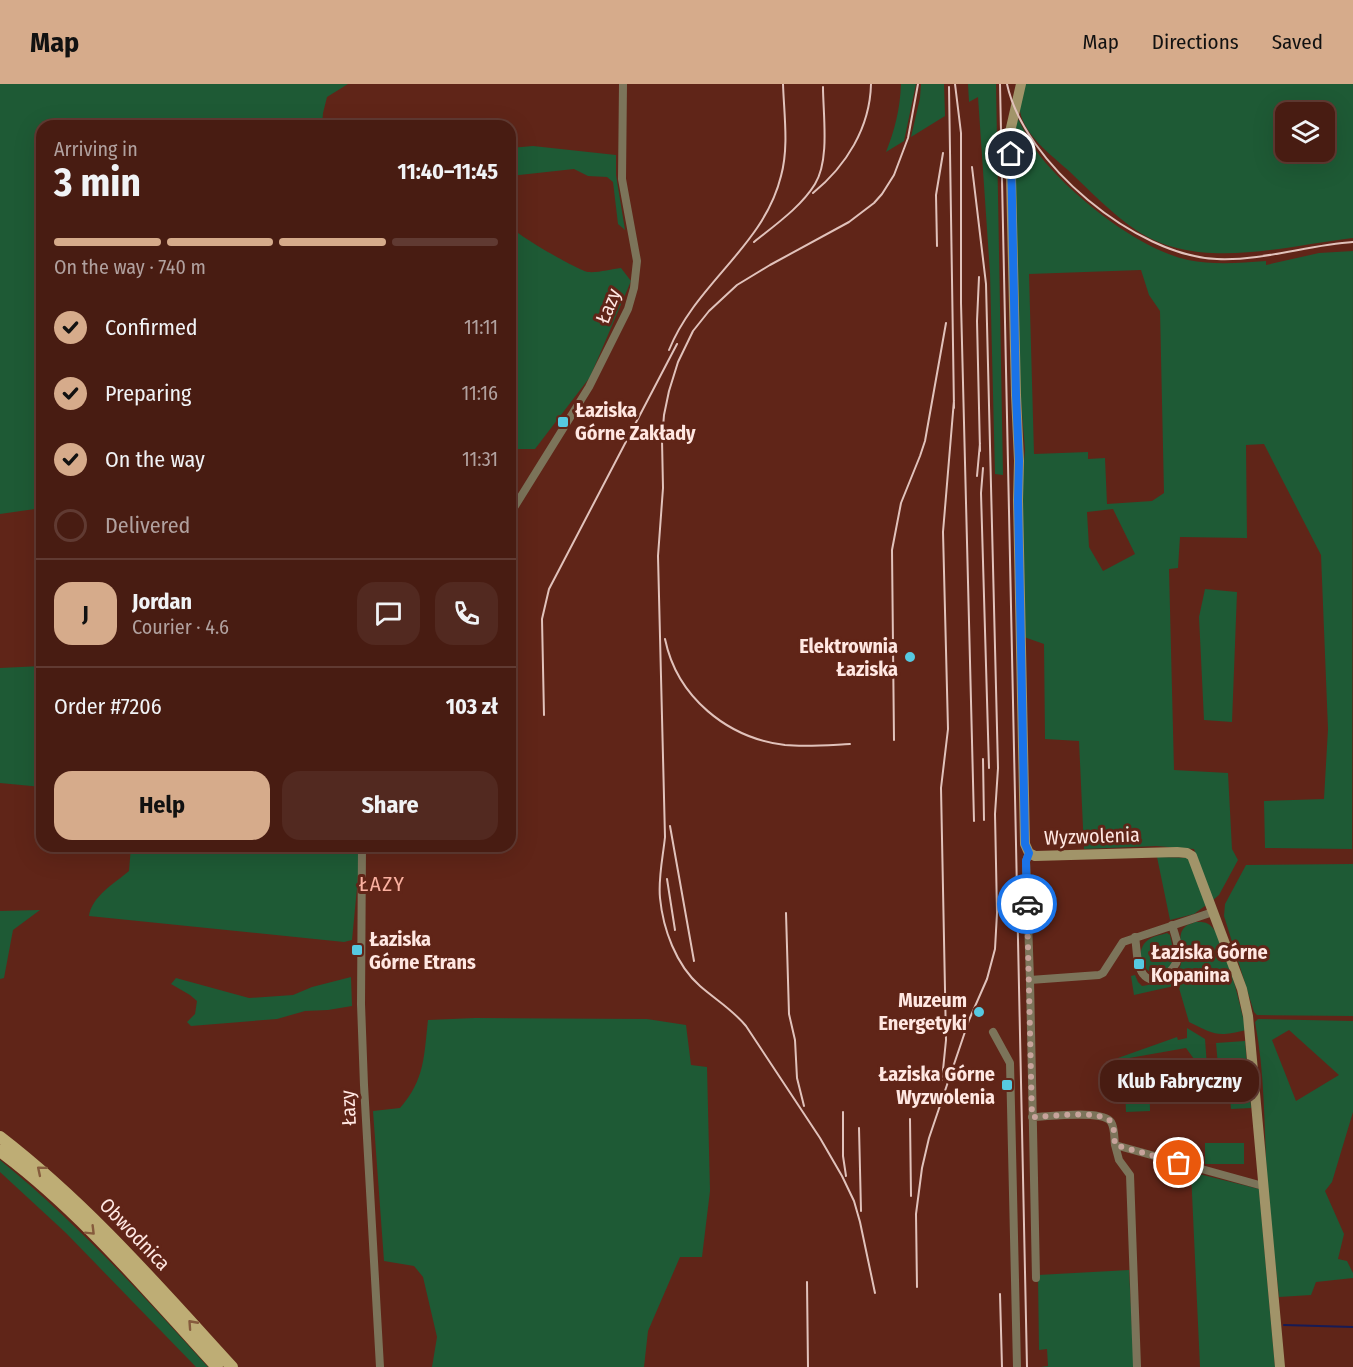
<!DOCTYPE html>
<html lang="en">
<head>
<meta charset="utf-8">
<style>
  :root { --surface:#481c12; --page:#522920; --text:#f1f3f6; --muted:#b1a19f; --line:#603a32; --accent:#d6ab8b }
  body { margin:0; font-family:"Fira Sans Condensed",sans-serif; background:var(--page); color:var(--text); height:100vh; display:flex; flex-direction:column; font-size:22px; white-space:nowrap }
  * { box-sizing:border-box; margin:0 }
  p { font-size:20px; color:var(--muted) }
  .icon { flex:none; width:33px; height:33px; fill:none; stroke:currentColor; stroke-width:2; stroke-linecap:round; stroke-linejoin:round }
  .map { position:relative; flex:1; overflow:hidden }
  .side { position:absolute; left:36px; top:36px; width:480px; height:732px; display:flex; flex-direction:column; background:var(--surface); border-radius:18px; box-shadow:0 6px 24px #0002,0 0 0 2px var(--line) }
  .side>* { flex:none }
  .buttons { position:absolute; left:1275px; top:18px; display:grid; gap:12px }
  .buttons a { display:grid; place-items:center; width:60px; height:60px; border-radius:12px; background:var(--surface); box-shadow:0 6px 24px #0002,0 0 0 2px var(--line); font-size:30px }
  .pin { position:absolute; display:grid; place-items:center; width:51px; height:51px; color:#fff; margin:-26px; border:3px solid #fff; border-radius:50%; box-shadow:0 2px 6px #0007 }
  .courier { position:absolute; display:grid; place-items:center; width:60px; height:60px; margin:-30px; border:4px solid #1a73e8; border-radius:50%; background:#fff; color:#222; box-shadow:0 2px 8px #0007 }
  .bubble { position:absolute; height:42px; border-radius:18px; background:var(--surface); box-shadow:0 6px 24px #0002,0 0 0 2px var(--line); font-size:20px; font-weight:700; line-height:42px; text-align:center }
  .headline em { font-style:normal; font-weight:700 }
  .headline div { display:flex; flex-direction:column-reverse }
  .headline { display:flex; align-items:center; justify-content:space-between; height:102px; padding:0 18px }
  h1 { font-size:39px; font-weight:700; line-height:45px }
  .bar { display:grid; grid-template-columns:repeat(4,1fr); gap:9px 6px; align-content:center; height:72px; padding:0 18px }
  .bar i { height:8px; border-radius:4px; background:var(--line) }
  .bar .on { background:var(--accent) }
  .bar p { grid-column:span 4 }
  .line { display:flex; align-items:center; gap:15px; padding:0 18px; border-top:2px solid var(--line) }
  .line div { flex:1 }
  .round { display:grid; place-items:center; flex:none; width:63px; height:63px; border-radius:18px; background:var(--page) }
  ol { padding:0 18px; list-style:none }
  li { display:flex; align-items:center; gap:18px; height:66px }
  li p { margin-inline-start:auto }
  li .icon { padding:6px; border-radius:50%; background:var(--accent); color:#111; stroke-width:4 }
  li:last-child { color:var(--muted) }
  li i { width:33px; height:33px; border:3px solid var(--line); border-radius:50% }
  .primary-button { display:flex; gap:12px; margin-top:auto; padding:12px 18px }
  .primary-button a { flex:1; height:69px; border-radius:18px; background:var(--accent); color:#111; font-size:24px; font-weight:700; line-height:69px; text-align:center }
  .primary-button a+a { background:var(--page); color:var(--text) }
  header { display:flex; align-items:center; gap:36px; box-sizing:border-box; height:84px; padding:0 30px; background:var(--accent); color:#111 }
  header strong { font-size:28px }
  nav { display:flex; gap:33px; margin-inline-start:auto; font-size:21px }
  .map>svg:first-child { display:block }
</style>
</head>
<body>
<header>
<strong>Map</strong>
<nav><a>Map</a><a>Directions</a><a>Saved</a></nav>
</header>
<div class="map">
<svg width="1353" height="1283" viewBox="0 0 1353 1283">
  <rect width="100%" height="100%" fill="#602518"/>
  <path fill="#1e5a35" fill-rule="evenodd" d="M 0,0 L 348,0 L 327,13 L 323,29 L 322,42 L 42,42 L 42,424 L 0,430 Z
    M 901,0 L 916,0 L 904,57 L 886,68 C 895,45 900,25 901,0 Z
    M 921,0 L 944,0 L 945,32 L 911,53 L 920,14 Z
    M 968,0 L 996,0 L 1003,391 L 995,390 L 990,189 L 978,13 L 969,18 Z
    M 1023,0 L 1353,0 L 1353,154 C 1284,162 1198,188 1136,146 C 1111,129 1090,107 1068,86 C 1051,71 1024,51 1020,27 C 1018,19 1022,8 1023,0 ZM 1286,28 L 1324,28 L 1324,68 L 1286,68 Z
    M 1017,33 C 1024,46 1031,60 1040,72 C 1072,112 1138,165 1188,176 C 1214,181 1239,179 1266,177 L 1266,181 L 1319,169 L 1353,167 L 1352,765 L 1265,764 L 1264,717 L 1324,715 L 1328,645 L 1321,471 L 1264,360 L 1246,361 L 1247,454 L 1180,453 L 1178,484 L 1169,485 L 1174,686 L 1228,689 L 1232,765 L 1238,776 L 1219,811 L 1213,816 L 1194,830 L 1170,836 L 1157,773 L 1197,774 L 1194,765 L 1156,762 L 1084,765 L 1079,657 L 1045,655 L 1044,560 L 1024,553 L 1021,415 L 1025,365 L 1019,293 L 1013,67 ZM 1141,186 L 1149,211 L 1160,227 L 1164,409 L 1152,417 L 1107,420 L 1105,374 L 1088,375 L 1088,368 L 1034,370 L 1029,190 ZM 1113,425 L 1135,470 L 1103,487 L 1089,463 L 1087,428 Z
    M 533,62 L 616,71 L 616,91 L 625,146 L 618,140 L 613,98 L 607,93 L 588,92 L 574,85 L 510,92 L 510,64 Z
    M 510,142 C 515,150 579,187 588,188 C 598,189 611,185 621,184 L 631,197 L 590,293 L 535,365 L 510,365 L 510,292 L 516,292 L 510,196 Z
    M 1205,505 L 1237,508 L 1232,638 L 1204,636 L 1199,533 Z
    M 42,582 L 42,703 L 0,699 L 0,584 Z
    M 131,762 L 361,762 L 352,856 L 344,858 L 89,832 C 92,812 115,799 129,787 Z
    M 1353,780 L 1353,932 L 1257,931 L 1254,928 L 1224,832 L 1225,820 L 1246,781 Z
    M 40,826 L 13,846 L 4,894 L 0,895 L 0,827 Z
    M 1195,838 C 1202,838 1206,837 1212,843 C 1226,857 1241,925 1246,946 C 1217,953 1215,951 1189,938 L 1179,904 L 1174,902 L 1134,911 L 1131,892 L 1135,891 L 1138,898 L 1142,902 C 1208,893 1167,857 1186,842 C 1188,840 1192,840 1195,838 Z
    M 1167,849 L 1170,851 L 1174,870 L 1172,880 C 1151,907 1129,870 1148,856 C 1153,852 1161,851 1167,849 Z
    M 351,893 L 352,922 L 328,926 L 305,927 L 277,935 L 191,942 L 187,938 L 195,930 L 197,917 L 190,911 L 171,900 L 176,894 L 249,914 L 293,911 L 312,903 Z
    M 475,934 L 647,935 L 686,941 L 691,981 L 707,983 L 710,1107 L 702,1173 L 680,1173 L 648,1247 L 644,1283 L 432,1283 L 437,1253 L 423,1193 L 414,1182 L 384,1177 L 373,1027 L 400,1024 C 425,996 424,971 428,936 Z
    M 1258,935 L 1353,937 L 1353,1028 L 1332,1098 L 1325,1107 L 1344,1150 L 1338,1175 L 1347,1177 L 1353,1189 L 1353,1194 L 1316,1198 L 1311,1211 L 1279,1213 C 1275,1174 1269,1134 1267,1094 C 1264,1042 1265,989 1255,938 ZM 1289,946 L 1339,991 L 1296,1017 L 1272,956 Z
    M 1187,944 L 1205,955 L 1207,982 L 1199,982 L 1186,964 L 1118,976 L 1118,974 L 1177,953 L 1178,956 L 1187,954 Z
    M 1245,957 L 1251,1024 L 1231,1025 L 1227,982 L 1218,982 L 1216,959 Z
    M 1149,983 L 1150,1027 L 1126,1028 L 1124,984 Z
    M 1205,1059 L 1244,1059 L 1244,1080 L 1205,1080 Z
    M 0,1076 C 76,1138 142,1210 208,1283 L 196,1283 L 66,1149 L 0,1088 Z
    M 1191,1088 L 1259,1105 L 1275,1283 L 1200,1283 Z
    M 1129,1186 L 1134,1283 L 1041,1283 L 1048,1282 L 1047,1265 L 1039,1266 L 1038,1191 Z"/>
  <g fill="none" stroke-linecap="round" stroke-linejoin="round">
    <path stroke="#171b55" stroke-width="2" d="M 1284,1241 L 1353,1243"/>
    <path stroke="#7c745a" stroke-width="8" d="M 510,430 L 589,303 L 628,225 L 634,204 L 637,177 L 622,95 L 623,0
      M 362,762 L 361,920 L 364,1001 L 380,1283
      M 1029,769 L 1026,777 L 1030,896 L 1036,1194
      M 1135,853 C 1137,864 1136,881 1143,890 C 1154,905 1175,887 1178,874 C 1180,863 1175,851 1172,841
      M 1030,896 L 1099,891 L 1103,889 L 1123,858 L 1213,828
      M 993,948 L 1010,979 L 1017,1283
      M 1032,1033 C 1047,1033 1103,1025 1111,1038 C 1115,1044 1114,1054 1115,1061
      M 1137,1283 L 1130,1091 L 1119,1076 L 1115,1061 L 1263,1102"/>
    <path stroke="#a19469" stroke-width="10" d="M 1021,0 L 1010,48 L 1016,311 L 1019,377 L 1018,416 L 1025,760 L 1029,769 L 1035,772 L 1177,768 L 1187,769 L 1192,772 L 1242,905 L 1248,932 L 1280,1283"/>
    <path stroke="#bead75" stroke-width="12" d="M 0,1053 C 87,1120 158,1202 232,1283
      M 0,1067 C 82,1128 148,1208 217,1283"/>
    <path stroke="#e1c2bb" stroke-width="2" d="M 955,0 L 961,49 L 961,219 L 974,737
      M 1000,0 L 1027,1283
      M 1007,0 C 1024,79 1136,172 1217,175 C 1263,177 1307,161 1353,158
      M 949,3 L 954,324
      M 813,109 C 846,82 870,44 871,0
      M 754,158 C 775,141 801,123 815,100 C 830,76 823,30 823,3
      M 937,162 L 936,111 L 943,69
      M 979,193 L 977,237 L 980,367
      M 669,266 C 696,199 764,162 781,92 C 789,63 784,30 783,0
      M 983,384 L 981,409 L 989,684
      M 977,392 L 980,359
      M 665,555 C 677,613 727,654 785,661 C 807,663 829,661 850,660
      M 544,631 L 542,535 L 549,505 L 677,260
      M 894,656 L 892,466 L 901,419 L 920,372 L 925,357 L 946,239
      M 983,675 L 984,736
      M 670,742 L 694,877
      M 667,795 L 675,846
      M 786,829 L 789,930 L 795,956 L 797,994 L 804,1022
      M 942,996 L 946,956 L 941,704 L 948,645 L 943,448 L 954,316
      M 843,1028 L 843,1072 L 846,1092
      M 910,1035 L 911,1112
      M 859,1044 L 861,1127
      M 807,1198 L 808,1283
      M 917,1203 L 916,1130 L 922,1084 L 929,1054 L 969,936 L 987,895 L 995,865 L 997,829 L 995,730 L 998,684 L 986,200 L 972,83
      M 875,1209 L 860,1138 L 854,1117 L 842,1092 L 820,1054 L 746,942 C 732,925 716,916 700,902 C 676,881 663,845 660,814 C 658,794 663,773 665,753 L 658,472 L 663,404 L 662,356 L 664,331 L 669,307 L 678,278 L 693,247 L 709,227 L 737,201 L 770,181 L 849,138 L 874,119 L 882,110 L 894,91 L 908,54 L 918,0
      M 1000,1210 L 1002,1283"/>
  </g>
  <defs><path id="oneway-chevron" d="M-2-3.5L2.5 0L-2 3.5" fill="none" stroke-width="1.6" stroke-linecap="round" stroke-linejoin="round" transform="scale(1.5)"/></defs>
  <g stroke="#865b3d">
    <use href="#oneway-chevron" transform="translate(41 1086) rotate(-140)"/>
    <use href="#oneway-chevron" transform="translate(91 1147) rotate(45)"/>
    <use href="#oneway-chevron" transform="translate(192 1240) rotate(-132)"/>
  </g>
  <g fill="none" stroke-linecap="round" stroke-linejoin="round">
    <path stroke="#c7a39b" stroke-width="6" stroke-dasharray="0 10.8" d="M 1027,820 L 1032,1033 C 1047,1033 1103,1025 1111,1038 C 1115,1044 1114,1054 1115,1061 L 1179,1079"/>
    <path stroke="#1a73e8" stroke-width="8" d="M 1011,70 L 1016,311 L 1019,377 L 1018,416 L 1025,760 L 1029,769 L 1026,777 L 1027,820"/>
  </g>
  <g fill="#56c9e1" stroke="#602518" stroke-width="2">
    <rect x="557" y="332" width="12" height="12" rx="3"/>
    <circle cx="910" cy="573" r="6"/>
    <rect x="351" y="860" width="12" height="12" rx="3"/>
    <rect x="1133" y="874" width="12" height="12" rx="3"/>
    <circle cx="979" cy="928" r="6"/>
    <rect x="1001" y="995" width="12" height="12" rx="3"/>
  </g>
  <g text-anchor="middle" stroke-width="6" stroke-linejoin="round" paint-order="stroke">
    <g font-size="20" fill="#ffe7e2" stroke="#602518">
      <text transform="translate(608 222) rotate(-68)" y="7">Łazy</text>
      <text transform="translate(1092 752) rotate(-2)" y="7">Wyzwolenia</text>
      <text transform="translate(348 1024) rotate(-93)" y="7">Łazy</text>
      <text transform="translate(135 1150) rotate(46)" y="7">Obwodnica</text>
    </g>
    <g font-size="20" font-weight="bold" fill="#ffe7e2" stroke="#602518" text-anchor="start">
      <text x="575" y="333">Łaziska<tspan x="575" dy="23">Górne Zakłady</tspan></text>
      <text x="898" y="569" text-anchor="end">Elektrownia<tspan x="898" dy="23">Łaziska</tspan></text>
      <text x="369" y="862">Łaziska<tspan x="369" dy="23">Górne Etrans</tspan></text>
      <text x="1151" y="875">Łaziska Górne<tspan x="1151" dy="23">Kopanina</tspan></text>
      <text x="967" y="923" text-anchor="end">Muzeum<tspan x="967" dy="23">Energetyki</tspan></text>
      <text x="995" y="997" text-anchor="end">Łaziska Górne<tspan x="995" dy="23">Wyzwolenia</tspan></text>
    </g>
    <g font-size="21" letter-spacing="1.5" fill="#fbb1a1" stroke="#602518">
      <text x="382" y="807">ŁAZY</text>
    </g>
  </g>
</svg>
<div class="buttons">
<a><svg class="icon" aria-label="layers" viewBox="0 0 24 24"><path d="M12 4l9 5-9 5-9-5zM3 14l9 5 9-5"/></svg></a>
</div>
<div class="pin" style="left:1179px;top:1079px;background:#ea580c"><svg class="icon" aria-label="bag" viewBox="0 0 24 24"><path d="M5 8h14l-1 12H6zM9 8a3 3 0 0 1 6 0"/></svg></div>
<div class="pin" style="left:1011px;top:70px;background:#1f2937"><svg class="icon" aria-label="home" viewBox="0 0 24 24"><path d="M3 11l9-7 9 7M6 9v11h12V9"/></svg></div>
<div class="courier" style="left:1027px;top:820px"><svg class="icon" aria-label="car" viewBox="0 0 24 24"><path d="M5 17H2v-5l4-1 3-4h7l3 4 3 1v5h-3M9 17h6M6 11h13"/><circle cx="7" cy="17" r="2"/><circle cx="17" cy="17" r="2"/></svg></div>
<div class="bubble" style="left:1100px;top:976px;width:159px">Klub Fabryczny</div>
<section class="side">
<div class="headline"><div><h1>3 min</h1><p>Arriving in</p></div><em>11:40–11:45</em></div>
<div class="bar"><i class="on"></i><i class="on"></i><i class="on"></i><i></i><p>On the way · 740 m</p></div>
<ol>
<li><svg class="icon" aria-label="check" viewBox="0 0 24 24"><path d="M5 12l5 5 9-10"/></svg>Confirmed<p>11:11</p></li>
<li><svg class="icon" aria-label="check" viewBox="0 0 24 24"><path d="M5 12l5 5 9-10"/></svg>Preparing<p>11:16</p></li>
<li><svg class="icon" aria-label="check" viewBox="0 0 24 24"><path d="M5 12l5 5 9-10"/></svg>On the way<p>11:31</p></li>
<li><i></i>Delivered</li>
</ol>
<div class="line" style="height:108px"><b class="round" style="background:var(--accent);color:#111">J</b><div><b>Jordan</b><p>Courier · 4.6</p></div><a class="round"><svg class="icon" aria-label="chat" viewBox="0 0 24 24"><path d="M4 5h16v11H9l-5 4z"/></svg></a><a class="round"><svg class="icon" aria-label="phone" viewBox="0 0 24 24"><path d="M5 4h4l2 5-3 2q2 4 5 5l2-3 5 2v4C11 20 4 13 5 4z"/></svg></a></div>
<div class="line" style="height:78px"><div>Order #7206</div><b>103 zł</b></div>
<div class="primary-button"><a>Help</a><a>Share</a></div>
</section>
</div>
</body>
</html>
